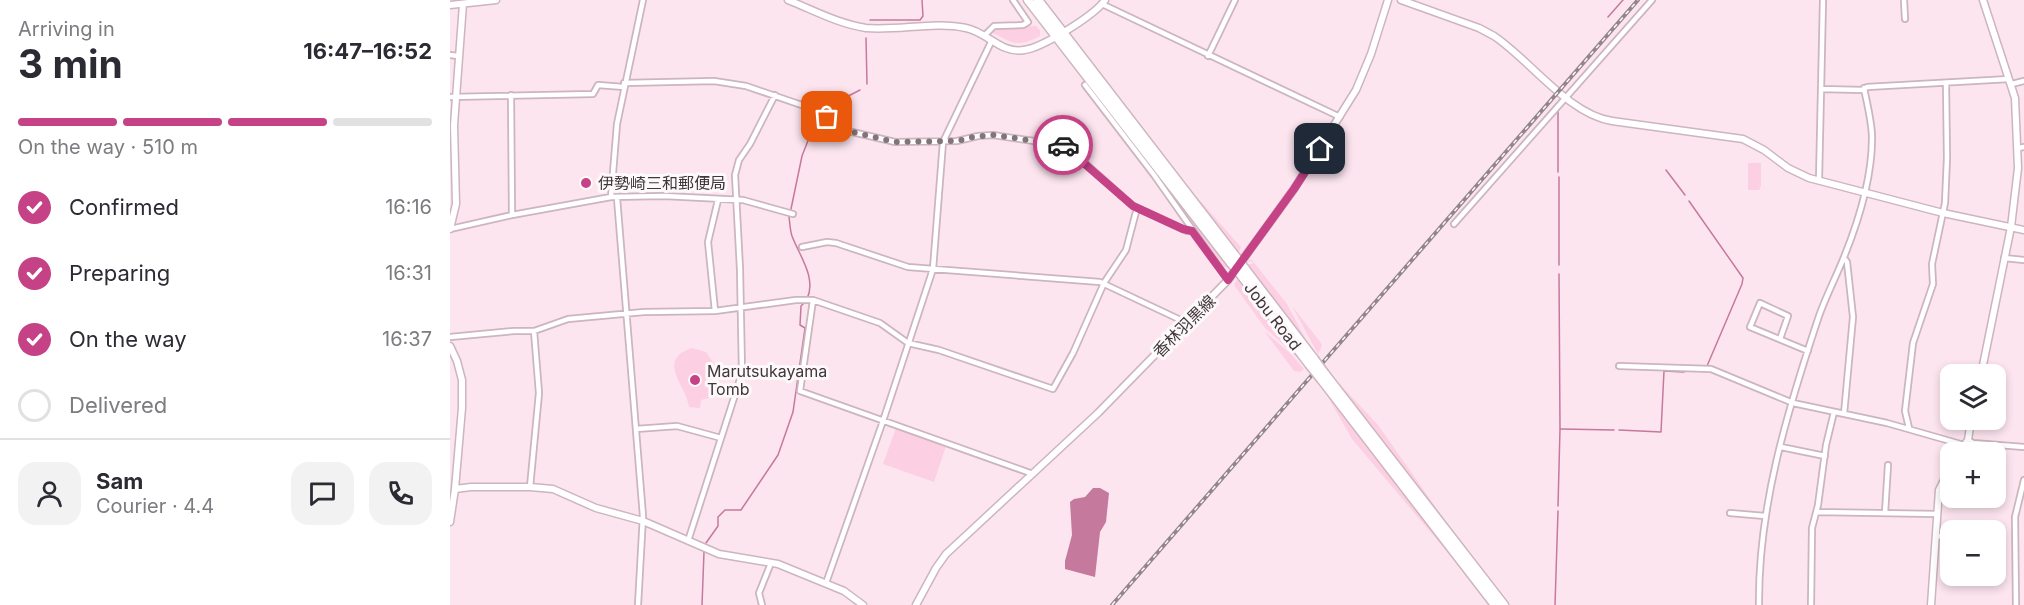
<!DOCTYPE html>
<html lang="en">
<head>
<meta charset="utf-8">
<style>
  :root { --surface:#fff; --page:#f2f2f3; --text:#2b2b33; --muted:#7c7c81; --line:#e1e1e2; --accent:#c54287 }
  body { margin:0; font-family:Inter,"Noto Sans JP",sans-serif; background:var(--page); color:var(--text); height:100vh; display:flex; flex-direction:column; font-size:22px; white-space:nowrap }
  * { box-sizing:border-box; margin:0 }
  p { font-size:20px; color:var(--muted) }
  .icon { flex:none; width:33px; height:33px; fill:none; stroke:currentColor; stroke-width:2; stroke-linecap:round; stroke-linejoin:round }
  .map { position:relative; flex:1; overflow:hidden }
  .side { display:flex; flex-direction:column; background:var(--surface); width:450px }
  .side>* { flex:none }
  .buttons { position:absolute; left:1490px; top:364px; display:grid; gap:12px }
  .buttons a { display:grid; place-items:center; width:66px; height:66px; border-radius:12px; background:var(--surface); box-shadow:0 3px 9px #0003; font-size:30px }
  .pin { position:absolute; display:grid; place-items:center; width:51px; height:51px; color:#fff; margin:-26px; border-radius:12px; box-shadow:0 3px 9px #0006 }
  .courier { position:absolute; display:grid; place-items:center; width:60px; height:60px; margin:-30px; border:4px solid #c54287; border-radius:50%; background:#fff; color:#222; box-shadow:0 2px 8px #0007 }
  .headline em { font-style:normal; font-weight:700 }
  .headline div { display:flex; flex-direction:column-reverse }
  .headline { display:flex; align-items:center; justify-content:space-between; height:102px; padding:0 18px }
  h1 { font-size:39px; font-weight:700; line-height:45px }
  .bar { display:grid; grid-template-columns:repeat(4,1fr); gap:9px 6px; align-content:center; height:72px; padding:0 18px }
  .bar i { height:8px; border-radius:4px; background:var(--line) }
  .bar .selected { background:var(--accent) }
  .bar p { grid-column:span 4 }
  .line { display:flex; align-items:center; gap:15px; padding:0 18px; border-top:2px solid var(--line) }
  .line div { flex:1 }
  .round { display:grid; place-items:center; flex:none; width:63px; height:63px; border-radius:18px; background:var(--page) }
  ol { padding:0 18px; list-style:none }
  li { display:flex; align-items:center; gap:18px; height:66px }
  li p { margin-inline-start:auto }
  li .icon { padding:6px; border-radius:50%; background:var(--accent); color:#fff; stroke-width:4 }
  li:last-child { color:var(--muted) }
  li i { width:33px; height:33px; border:3px solid var(--line); border-radius:50% }
  main { display:flex; flex:1; min-height:0 }
  .map>svg:first-child { display:block }
</style>
</head>
<body>
<main>
<section class="side">
<div class="headline"><div><h1>3 min</h1><p>Arriving in</p></div><em>16:47–16:52</em></div>
<div class="bar"><i class="selected"></i><i class="selected"></i><i class="selected"></i><i></i><p>On the way · 510 m</p></div>
<ol>
<li><svg class="icon" aria-label="check" viewBox="0 0 24 24"><path d="M5 12l5 5 9-10"/></svg>Confirmed<p>16:16</p></li>
<li><svg class="icon" aria-label="check" viewBox="0 0 24 24"><path d="M5 12l5 5 9-10"/></svg>Preparing<p>16:31</p></li>
<li><svg class="icon" aria-label="check" viewBox="0 0 24 24"><path d="M5 12l5 5 9-10"/></svg>On the way<p>16:37</p></li>
<li><i></i>Delivered</li>
</ol>
<div class="line" style="height:108px"><a class="round"><svg class="icon" aria-label="person" viewBox="0 0 24 24"><circle cx="12" cy="8" r="4"/><path d="M4 21q1-7 8-7t8 7"/></svg></a><div><b>Sam</b><p>Courier · 4.4</p></div><a class="round"><svg class="icon" aria-label="chat" viewBox="0 0 24 24"><path d="M4 5h16v11H9l-5 4z"/></svg></a><a class="round"><svg class="icon" aria-label="phone" viewBox="0 0 24 24"><path d="M5 4h4l2 5-3 2q2 4 5 5l2-3 5 2v4C11 20 4 13 5 4z"/></svg></a></div>
</section>
<div class="map">
<svg width="1574" height="605" viewBox="0 0 1574 605">
  <rect width="100%" height="100%" fill="#fde5ef"/>
  <path fill="#fdcfe2" d="M 586,26 L 590,30 L 590,36 C 567,48 562,43 541,32 L 545,28 Z
    M 690,150 L 780,267 L 771,268 Z
    M 1298,163 L 1311,163 L 1311,186 L 1309,190 L 1298,190 Z
    M 722,169 L 791,247 L 788,254 Z
    M 799,260 L 802,260 L 837,304 L 860,347 L 797,265 L 804,263 L 800,261 L 796,264 Z
    M 788,278 L 850,360 L 815,328 L 784,285 Z
    M 842,306 L 871,343 L 872,346 L 868,354 Z
    M 814,331 L 840,353 L 854,369 L 850,372 L 844,371 Z
    M 242,348 L 256,352 L 264,364 L 259,398 L 251,400 L 250,408 L 239,407 C 237,386 205,360 242,348 Z
    M 884,378 L 928,425 L 1020,556 Z
    M 874,390 L 1005,559 L 1004,560 L 902,439 Z
    M 446,428 L 496,446 L 484,482 L 433,464 Z"/>
  <path fill="#c5799c" d="M 643,488 L 650,488 L 659,493 L 656,522 L 650,532 L 645,577 L 615,569 L 615,561 L 622,535 L 620,502 L 624,499 L 635,497 Z"/>
  <g fill="none" stroke-linecap="round" stroke-linejoin="round">
    <path stroke="#c5799c" stroke-width="1.5" d="M 1158,17 L 1173,0
      M 420,20 L 470,20 L 473,16 L 472,0
      M 416,38 L 417,84
      M 375,108 L 410,90
      M 1108,111 L 1108,172
      M 1091,129 L 1114,103
      M 1216,170 L 1235,195
      M 1109,177 L 1109,265
      M 341,209 L 352,156 L 368,115
      M 339,217 C 340,224 340,230 342,236 C 349,255 367,278 357,299
      M 1234,366 L 1257,366 L 1292,284 L 1293,278 L 1239,201
      M 1111,429 L 1164,430
      M 1169,430 L 1211,432 L 1214,371 L 1234,372
      M 1108,506 L 1110,429 L 1109,274
      M 256,543 L 268,526 L 268,517 L 275,510 L 291,510 L 328,455 L 343,412 L 355,328 L 350,325 L 351,306 L 354,303
      M 252,605 L 254,552
      M 1105,605 L 1108,511"/>
    <defs>
      <path id="street" d="M 1454,0 L 1455,19
        M 652,4 L 890,117
        M 535,35 L 544,26 L 573,25 L 578,22 L 563,0
        M 0,55 L 8,56
        M 758,56 L 785,0
        M 174,83 L 264,81 L 296,86 L 372,112 L 384,124 L 398,131 L 445,142 L 507,141 L 528,136 L 543,135 L 611,145 L 617,147 L 683,206 L 737,231 L 743,231
        M 1562,84 L 1574,81
        M 635,85 L 704,175 L 778,280
        M 1371,89 L 1413,90 L 1417,87 L 1559,79
        M 61,95 L 62,215
        M 0,97 L 143,94 L 148,85 L 174,87
        M 1568,148 L 1574,147
        M 1369,180 L 1373,0
        M 161,197 L 167,124 L 193,0
        M 167,198 L 193,516 L 188,605
        M 1004,224 L 1202,0
        M 0,229 L 62,215 L 161,197 L 214,196 L 293,200 L 343,214
        M 352,247 L 377,242 L 386,243 L 458,267 L 650,282 L 737,323
        M 1554,258 L 1574,260
        M 363,300 L 350,391 L 583,474
        M 265,311 L 258,242 L 268,200
        M 0,337 L 64,331 L 84,331 L 118,319 L 194,312 L 265,311 L 346,300 L 363,300 L 430,323 L 458,343 L 489,350 L 603,389 L 623,353 L 654,283 L 676,250 L 687,208
        M 1330,339 L 1338,316 L 1310,303 L 1300,327 L 1358,351
        M 1169,366 L 1261,369 L 1343,403 L 1437,423 L 1514,445
        M 1394,414 L 1403,317 L 1397,262 L 1394,258
        M 1459,428 L 1455,411 L 1463,343 L 1483,284 L 1482,264 L 1495,203 L 1497,158 L 1496,83
        M 186,429 L 227,426 L 271,438
        M 1518,440 L 1523,443 L 1574,447
        M 1331,447 L 1375,456
        M 80,487 L 89,393 L 84,331
        M 1367,512 L 1487,514
        M 1280,513 L 1315,516
        M 1435,513 L 1438,465
        M 1486,536 L 1500,537
        M 238,541 L 292,373 L 290,269 L 285,175 L 289,160 L 300,144 L 325,95
        M 376,583 L 433,421 L 483,269 L 493,142 L 542,40
        M 312,605 L 309,593 L 321,563
        M 1309,605 C 1308,506 1338,409 1369,316 C 1376,296 1386,277 1394,257 C 1409,220 1422,178 1422,138 C 1422,122 1417,104 1414,88
        M 1361,605 L 1362,528 L 1368,505 L 1376,445 L 1384,412
        M 1566,605 L 1565,517 L 1574,480"/>
      <path id="secondary" d="M 338,0 C 363,10 389,24 416,28 C 448,31 485,21 516,28 C 537,32 551,54 574,50 C 592,48 645,15 655,0
        M 951,0 L 1029,28 L 1044,36 C 1080,60 1118,114 1162,121 L 1293,139 L 1314,150 L 1338,168 L 1359,178 L 1493,213 L 1574,230
        M 0,5 L 46,0
        M 0,229 L 6,204 L 4,125 L 13,4
        M 0,346 L 7,361 L 12,380 L 12,408 L 5,489 L 0,522
        M 1531,375 L 1561,227 L 1568,168 L 1565,98 L 1533,0
        M 1509,453 L 1518,440 L 1521,420
        M 5,489 L 21,487 L 80,487 L 103,489 L 146,508 L 193,521 L 269,554 L 328,564 L 394,591 L 413,605
        M 466,605 L 486,568 L 496,554 L 648,413 L 778,280 L 844,189 L 906,90 L 921,54 L 938,0
        M 1481,605 L 1489,490 L 1500,468"/>
      <path id="highway" d="M 578,0 L 781,263
        M 588,0 L 786,257
        M 795,269 L 864,359
        M 791,275 L 859,364
        M 875,374 L 1054,605
        M 871,379 L 1045,605"/>
    </defs>
    <use href="#street" stroke="#ccb5be" stroke-width="8"/>
    <use href="#secondary" stroke="#ccb5be" stroke-width="9"/>
    <use href="#highway" stroke="#ccb5be" stroke-width="11"/>
    <use href="#street" stroke="#fff" stroke-width="4.5"/>
    <use href="#secondary" stroke="#fff" stroke-width="6"/>
    <use href="#highway" stroke="#fff" stroke-width="8"/>
    <defs>
      <path id="rail" d="M 662,605 L 1188,0"/>
    </defs>
    <use href="#rail" stroke="#94858b" stroke-width="4"/>
    <use href="#rail" stroke="#fdf8fa" stroke-width="1.5" stroke-dasharray="4.5" stroke-linecap="butt"/>
    <defs>
      <path id="highway-bridge" d="M 786,257 L 795,269
        M 781,263 L 791,275
        M 864,359 L 875,374
        M 859,364 L 871,379"/>
    </defs>
    <use href="#highway-bridge" stroke="#ccb5be" stroke-width="11" stroke-linecap="butt"/>
    <use href="#highway-bridge" stroke="#fff" stroke-width="8"/>
  </g>
  <g fill="none" stroke-linecap="round" stroke-linejoin="round">
    <path stroke="#827479" stroke-width="6" stroke-dasharray="0 10.8" d="M 377,117 L 384,124 L 398,131 L 445,142 L 507,141 L 523,137 L 543,135 L 613,145"/>
    <path stroke="#c54287" stroke-width="8" d="M 613,145 L 683,206 L 733,229 L 742,231 L 778,280 L 844,189 L 870,149"/>
  </g>
  <g fill="#c54287" stroke="#fdf8fa" stroke-width="2">
    <circle cx="136" cy="183" r="6"/>
    <circle cx="245" cy="380" r="6"/>
  </g>
  <g text-anchor="middle" stroke-width="6" stroke-linejoin="round" paint-order="stroke">
    <g font-size="16" fill="#40373a" stroke="#fdf8fa" text-anchor="start">
      <text x="148" y="189">伊勢崎三和郵便局</text>
      <text x="257" y="377">Marutsukayama<tspan x="257" dy="18">Tomb</tspan></text>
    </g>
    <g font-size="16" fill="#40373a" stroke="#fdf8fa">
      <text transform="translate(823 316) rotate(52)" y="6">Jobu Road</text>
      <text transform="translate(734 326) rotate(-45)" y="6">香林羽黒線</text>
    </g>
  </g>
</svg>
<div class="buttons">
<a><svg class="icon" aria-label="layers" viewBox="0 0 24 24"><path d="M12 4l9 5-9 5-9-5zM3 14l9 5 9-5"/></svg></a>
<a>+</a>
<a>−</a>
</div>
<div class="pin" style="left:377px;top:117px;background:#ea580c"><svg class="icon" aria-label="bag" viewBox="0 0 24 24"><path d="M5 8h14l-1 12H6zM9 8a3 3 0 0 1 6 0"/></svg></div>
<div class="pin" style="left:870px;top:149px;background:#1f2937"><svg class="icon" aria-label="home" viewBox="0 0 24 24"><path d="M3 11l9-7 9 7M6 9v11h12V9"/></svg></div>
<div class="courier" style="left:613px;top:145px"><svg class="icon" aria-label="car" viewBox="0 0 24 24"><path d="M5 17H2v-5l4-1 3-4h7l3 4 3 1v5h-3M9 17h6M6 11h13"/><circle cx="7" cy="17" r="2"/><circle cx="17" cy="17" r="2"/></svg></div>
</div>
</main>
</body>
</html>
